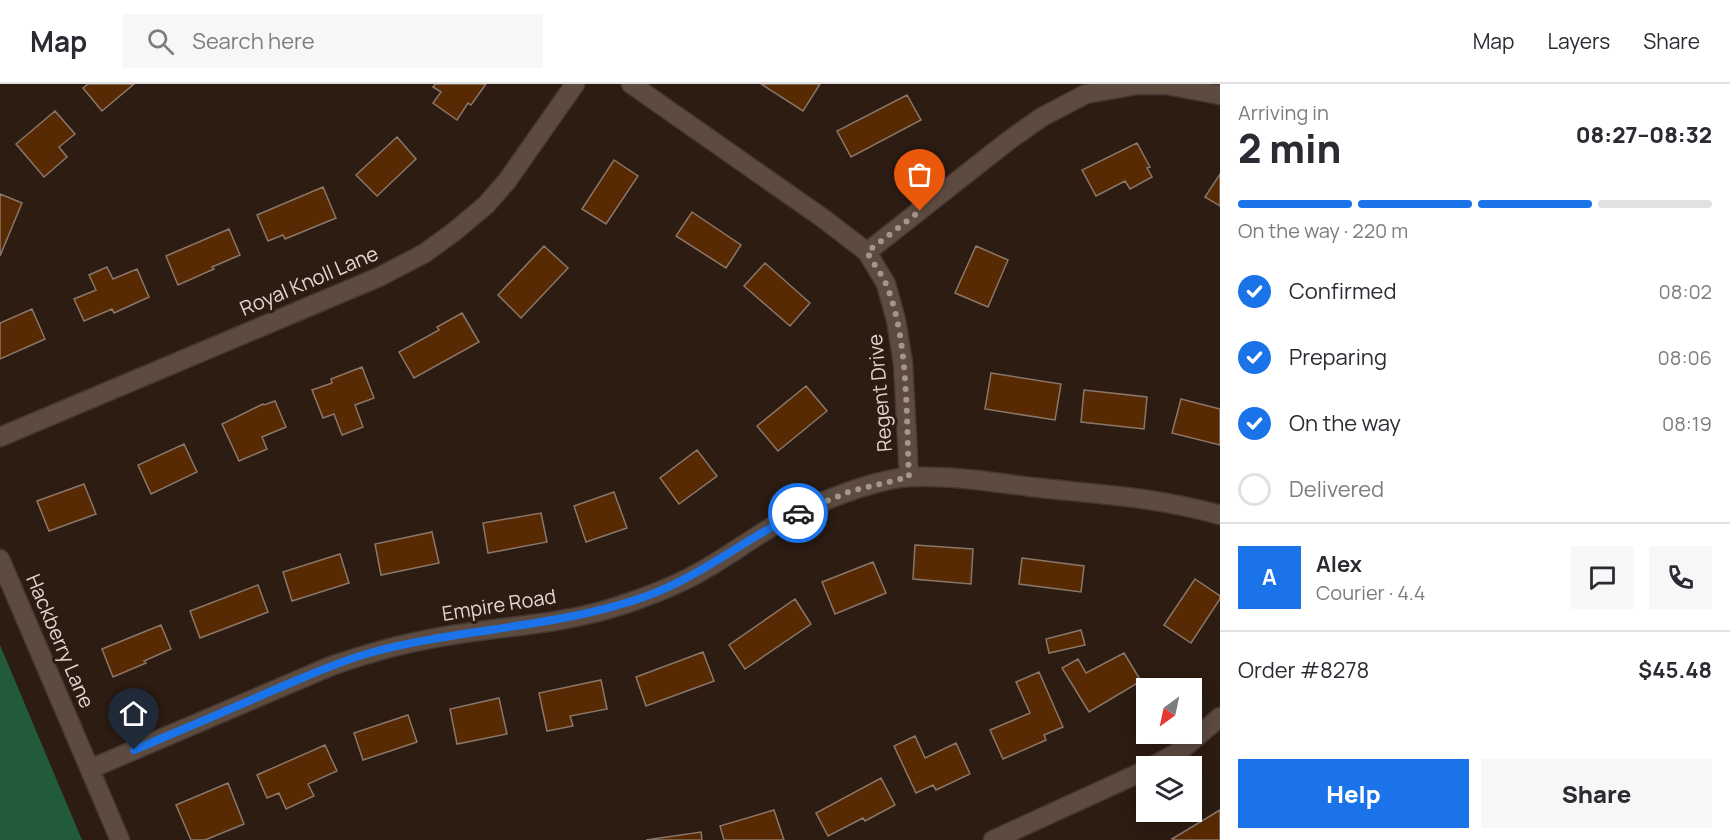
<!DOCTYPE html>
<html lang="en">
<head>
<meta charset="utf-8">
<style>
  :root { --surface:#fff; --page:#f7f7f7; --text:#2b2b33; --muted:#7c7c81; --line:#e1e1e2; --accent:#1a73e8 }
  body { margin:0; font-family:Manrope,sans-serif; background:var(--page); color:var(--text); height:100vh; display:flex; flex-direction:column; font-size:22px; white-space:nowrap }
  * { box-sizing:border-box; margin:0 }
  p { font-size:20px; color:var(--muted) }
  .icon { flex:none; width:33px; height:33px; fill:none; stroke:currentColor; stroke-width:2; stroke-linecap:round; stroke-linejoin:round }
  .map { position:relative; flex:1; overflow:hidden }
  .panel { display:flex; flex-direction:column; background:var(--surface); width:510px }
  .panel>* { flex:none }
  .needle { width:39px; rotate:213deg }
  .controls { position:absolute; left:1136px; top:594px; display:grid; gap:12px }
  .controls a { display:grid; place-items:center; width:66px; height:66px; border-radius:0px; background:var(--surface); box-shadow:0 3px 15px #0003; font-size:30px }
  .pin { position:absolute; display:grid; place-items:center; width:51px; height:51px; color:#fff; margin:-62px -26px; border-radius:50% 50% 50% 0; rotate:-45deg; box-shadow:0 0 6px #0007 }
  .pin .icon { rotate:45deg }
  .courier { position:absolute; display:grid; place-items:center; width:60px; height:60px; margin:-30px; border:4px solid #1a73e8; border-radius:50%; background:#fff; color:#222; box-shadow:0 2px 8px #0007 }
  .overview em { font-style:normal; font-weight:800 }
  .overview div { display:flex; flex-direction:column-reverse }
  .overview { display:flex; align-items:center; justify-content:space-between; height:102px; padding:0 18px }
  h1 { font-size:39px; font-weight:800; line-height:45px }
  .bar { display:grid; grid-template-columns:repeat(4,1fr); gap:9px 6px; align-content:center; height:72px; padding:0 18px }
  .bar i { height:8px; border-radius:4px; background:var(--line) }
  .bar .active { background:var(--accent) }
  .bar p { grid-column:span 4 }
  .line { display:flex; align-items:center; gap:15px; padding:0 18px; border-top:2px solid var(--line) }
  .line div { flex:1 }
  .round { display:grid; place-items:center; flex:none; width:63px; height:63px; border-radius:0px; background:var(--page) }
  ol { padding:0 18px; list-style:none }
  li { display:flex; align-items:center; gap:18px; height:66px }
  li p { margin-inline-start:auto }
  li .icon { padding:6px; border-radius:50%; background:var(--accent); color:#fff; stroke-width:4 }
  li:last-child { color:var(--muted) }
  li i { width:33px; height:33px; border:3px solid var(--line); border-radius:50% }
  .cta { display:flex; gap:12px; margin-top:auto; padding:12px 18px }
  .cta a { flex:1; height:69px; border-radius:0px; background:var(--accent); color:#fff; font-size:24px; font-weight:800; line-height:69px; text-align:center }
  .cta a+a { background:var(--page); color:var(--text) }
  header { display:flex; align-items:center; gap:36px; box-sizing:border-box; height:84px; padding:0 30px; background:var(--surface); border-bottom:2px solid var(--line) }
  header strong { font-size:28px }
  nav { display:flex; gap:33px; margin-inline-start:auto; font-size:21px }
  .search { width:420px; height:54px; background:var(--page); display:flex; align-items:center; gap:15px; box-sizing:border-box; padding:0 21px; border-radius:0px; color:var(--muted); font-size:22px }
  main { display:flex; flex:1; min-height:0 }
  .map>svg:first-child { display:block }
</style>
</head>
<body>
<header>
<strong>Map</strong>
<div class="search"><svg class="icon" aria-label="search" viewBox="0 0 24 24"><circle cx="10" cy="10" r="6"/><path d="M15 15l6 6"/></svg>Search here</div>
<nav><a>Map</a><a>Layers</a><a>Share</a></nav>
</header>
<main>
<div class="map">
<svg width="1220" height="756" viewBox="0 0 1220 756">
  <rect width="100%" height="100%" fill="#2c1c12"/>
  <path fill="#215b3a" d="M 0,561 L 82,756 L 0,756 Z"/>
  <path fill="#582a03" stroke="#8a776a" stroke-width="1.5" d="M 88,0 L 134,0 L 102,27 L 83,4 Z
    M 435,0 L 486,0 L 471,21 L 468,19 L 457,36 L 433,19 L 441,8 L 433,3 Z
    M 761,0 L 820,0 L 803,27 Z
    M 907,11 L 921,36 L 851,73 L 837,47 Z
    M 55,27 L 75,50 L 59,63 L 67,73 L 44,93 L 16,60 Z
    M 397,53 L 416,75 L 377,112 L 356,91 Z
    M 1137,59 L 1150,83 L 1147,84 L 1152,93 L 1130,105 L 1125,97 L 1096,112 L 1082,86 Z
    M 614,76 L 638,92 L 606,140 L 582,125 Z
    M 1220,90 L 1220,122 L 1205,113 Z
    M 323,103 L 336,134 L 285,155 L 283,151 L 268,157 L 257,131 Z
    M 0,110 L 22,119 L 0,172 Z
    M 692,128 L 741,161 L 726,184 L 676,152 Z
    M 229,145 L 240,171 L 212,183 L 214,185 L 178,201 L 166,172 Z
    M 544,162 L 568,184 L 521,234 L 498,211 Z
    M 976,162 L 1008,176 L 988,223 L 955,209 Z
    M 765,179 L 810,219 L 790,242 L 744,202 Z
    M 107,183 L 113,195 L 137,185 L 149,213 L 114,229 L 112,225 L 84,237 L 74,215 L 96,206 L 89,191 Z
    M 32,225 L 45,255 L 0,275 L 0,239 Z
    M 462,229 L 479,258 L 414,294 L 399,268 L 439,246 L 437,243 Z
    M 362,283 L 374,314 L 355,321 L 363,343 L 342,351 L 334,330 L 323,334 L 312,306 L 332,299 L 331,295 Z
    M 991,289 L 1061,300 L 1055,336 L 985,325 Z
    M 806,302 L 827,327 L 778,367 L 757,342 Z
    M 1084,306 L 1147,313 L 1144,345 L 1081,338 Z
    M 1181,315 L 1220,325 L 1220,361 L 1172,349 Z
    M 275,317 L 286,343 L 262,353 L 267,365 L 239,377 L 222,340 L 263,320 L 264,321 Z
    M 184,360 L 197,388 L 151,410 L 138,381 Z
    M 697,366 L 717,392 L 679,420 L 660,394 Z
    M 84,400 L 96,430 L 49,447 L 37,417 Z
    M 614,408 L 627,444 L 586,458 L 574,422 Z
    M 541,429 L 547,458 L 488,469 L 483,439 Z
    M 432,448 L 439,479 L 381,491 L 375,460 Z
    M 915,461 L 973,465 L 971,500 L 913,495 Z
    M 340,470 L 349,499 L 292,517 L 283,488 Z
    M 1022,474 L 1084,482 L 1081,508 L 1019,500 Z
    M 873,478 L 886,509 L 835,530 L 822,498 Z
    M 1195,495 L 1220,512 L 1220,515 L 1191,559 L 1164,541 Z
    M 258,501 L 268,528 L 200,554 L 190,527 Z
    M 795,515 L 811,540 L 745,585 L 729,561 Z
    M 161,541 L 171,565 L 144,577 L 146,579 L 113,593 L 102,565 Z
    M 1081,546 L 1085,561 L 1049,569 L 1046,555 Z
    M 703,568 L 714,597 L 646,622 L 636,593 Z
    M 1124,569 L 1141,597 L 1089,628 L 1062,584 L 1078,575 L 1086,589 Z
    M 1039,588 L 1063,643 L 1044,651 L 1046,656 L 1003,675 L 990,646 L 1030,629 L 1016,598 Z
    M 601,596 L 607,625 L 570,632 L 573,642 L 547,647 L 539,609 Z
    M 499,614 L 507,650 L 457,660 L 450,625 Z
    M 408,631 L 417,658 L 363,676 L 354,649 Z
    M 915,652 L 925,674 L 956,659 L 970,690 L 936,706 L 933,701 L 916,709 L 894,662 Z
    M 325,661 L 337,687 L 308,700 L 314,712 L 286,725 L 279,709 L 267,714 L 257,691 Z
    M 881,694 L 895,721 L 865,737 L 863,734 L 828,752 L 816,729 Z
    M 228,699 L 244,740 L 205,756 L 191,756 L 176,721 Z
    M 774,726 L 784,756 L 724,756 L 720,742 Z
    M 1220,726 L 1220,756 L 1173,756 L 1172,755 Z
    M 701,748 L 702,756 L 646,756 Z"/>
  <g fill="none" stroke-linecap="round" stroke-linejoin="round">
    <defs>
      <path id="street" d="M 631,0 L 824,135 L 867,168 L 886,200 L 896,236 L 903,279 L 909,393
        M 867,168 L 1008,57 L 1042,33 L 1086,10 L 1137,1 L 1166,1 L 1220,11
        M 0,353 L 379,193 L 425,169 L 455,147 L 486,121 L 507,97 L 575,0
        M 0,475 L 120,756
        M 1153,682 L 1180,667 L 1220,633
        M 90,685 L 331,582 C 363,571 396,561 430,555 C 488,543 552,542 609,525 C 645,514 680,501 712,481 C 745,461 776,437 812,422 C 841,410 879,395 910,393 C 950,391 992,398 1031,403 C 1094,410 1158,413 1220,431
        M 993,756 L 1146,686"/>
    </defs>
    <use href="#street" stroke="#453833" stroke-width="21"/>
    <use href="#street" stroke="#5d4b40" stroke-width="18"/>
  </g>
  <g fill="none" stroke-linecap="round" stroke-linejoin="round">
    <path stroke="#a2968e" stroke-width="6" stroke-dasharray="0 10.8" d="M 798,429 L 851,407 L 909,393 C 906,334 909,255 886,200 C 881,189 873,179 867,168 L 920,127"/>
    <path stroke="#1a73e8" stroke-width="8" d="M 134,666 C 181,646 229,626 276,605 C 308,592 339,577 373,568 C 462,544 556,544 644,513 C 700,493 745,455 798,429"/>
  </g>
  <g text-anchor="middle" stroke-width="6" stroke-linejoin="round" paint-order="stroke">
    <g font-size="20" fill="#e2d7d0" stroke="#2c1c12">
      <text transform="translate(309 197) rotate(-23)" y="7">Royal Knoll Lane</text>
      <text transform="translate(880 309) rotate(-95)" y="7">Regent Drive</text>
      <text transform="translate(499 521) rotate(-9)" y="7">Empire Road</text>
      <text transform="translate(60 557) rotate(67)" y="7">Hackberry Lane</text>
    </g>
  </g>
</svg>
<div class="controls">
<a><svg class="needle" viewBox="-14 -14 28 28"><path d="M0-13l5 13h-10z" fill="#e53935"/><path d="M0 13l5-13h-10z" fill="#7c7c81"/></svg></a>
<a><svg class="icon" aria-label="layers" viewBox="0 0 24 24"><path d="M12 4l9 5-9 5-9-5zM3 14l9 5 9-5"/></svg></a>
</div>
<div class="pin" style="left:920px;top:127px;background:#ea580c"><svg class="icon" aria-label="bag" viewBox="0 0 24 24"><path d="M5 8h14l-1 12H6zM9 8a3 3 0 0 1 6 0"/></svg></div>
<div class="pin" style="left:134px;top:666px;background:#1f2937"><svg class="icon" aria-label="home" viewBox="0 0 24 24"><path d="M3 11l9-7 9 7M6 9v11h12V9"/></svg></div>
<div class="courier" style="left:798px;top:429px"><svg class="icon" aria-label="car" viewBox="0 0 24 24"><path d="M5 17H2v-5l4-1 3-4h7l3 4 3 1v5h-3M9 17h6M6 11h13"/><circle cx="7" cy="17" r="2"/><circle cx="17" cy="17" r="2"/></svg></div>
</div>
<section class="panel">
<div class="overview"><div><h1>2 min</h1><p>Arriving in</p></div><em>08:27–08:32</em></div>
<div class="bar"><i class="active"></i><i class="active"></i><i class="active"></i><i></i><p>On the way · 220 m</p></div>
<ol>
<li><svg class="icon" aria-label="check" viewBox="0 0 24 24"><path d="M5 12l5 5 9-10"/></svg>Confirmed<p>08:02</p></li>
<li><svg class="icon" aria-label="check" viewBox="0 0 24 24"><path d="M5 12l5 5 9-10"/></svg>Preparing<p>08:06</p></li>
<li><svg class="icon" aria-label="check" viewBox="0 0 24 24"><path d="M5 12l5 5 9-10"/></svg>On the way<p>08:19</p></li>
<li><i></i>Delivered</li>
</ol>
<div class="line" style="height:108px"><b class="round" style="background:var(--accent);color:#fff">A</b><div><b>Alex</b><p>Courier · 4.4</p></div><a class="round"><svg class="icon" aria-label="chat" viewBox="0 0 24 24"><path d="M4 5h16v11H9l-5 4z"/></svg></a><a class="round"><svg class="icon" aria-label="phone" viewBox="0 0 24 24"><path d="M5 4h4l2 5-3 2q2 4 5 5l2-3 5 2v4C11 20 4 13 5 4z"/></svg></a></div>
<div class="line" style="height:78px"><div>Order #8278</div><b>$45.48</b></div>
<div class="cta"><a>Help</a><a>Share</a></div>
</section>
</main>
</body>
</html>
